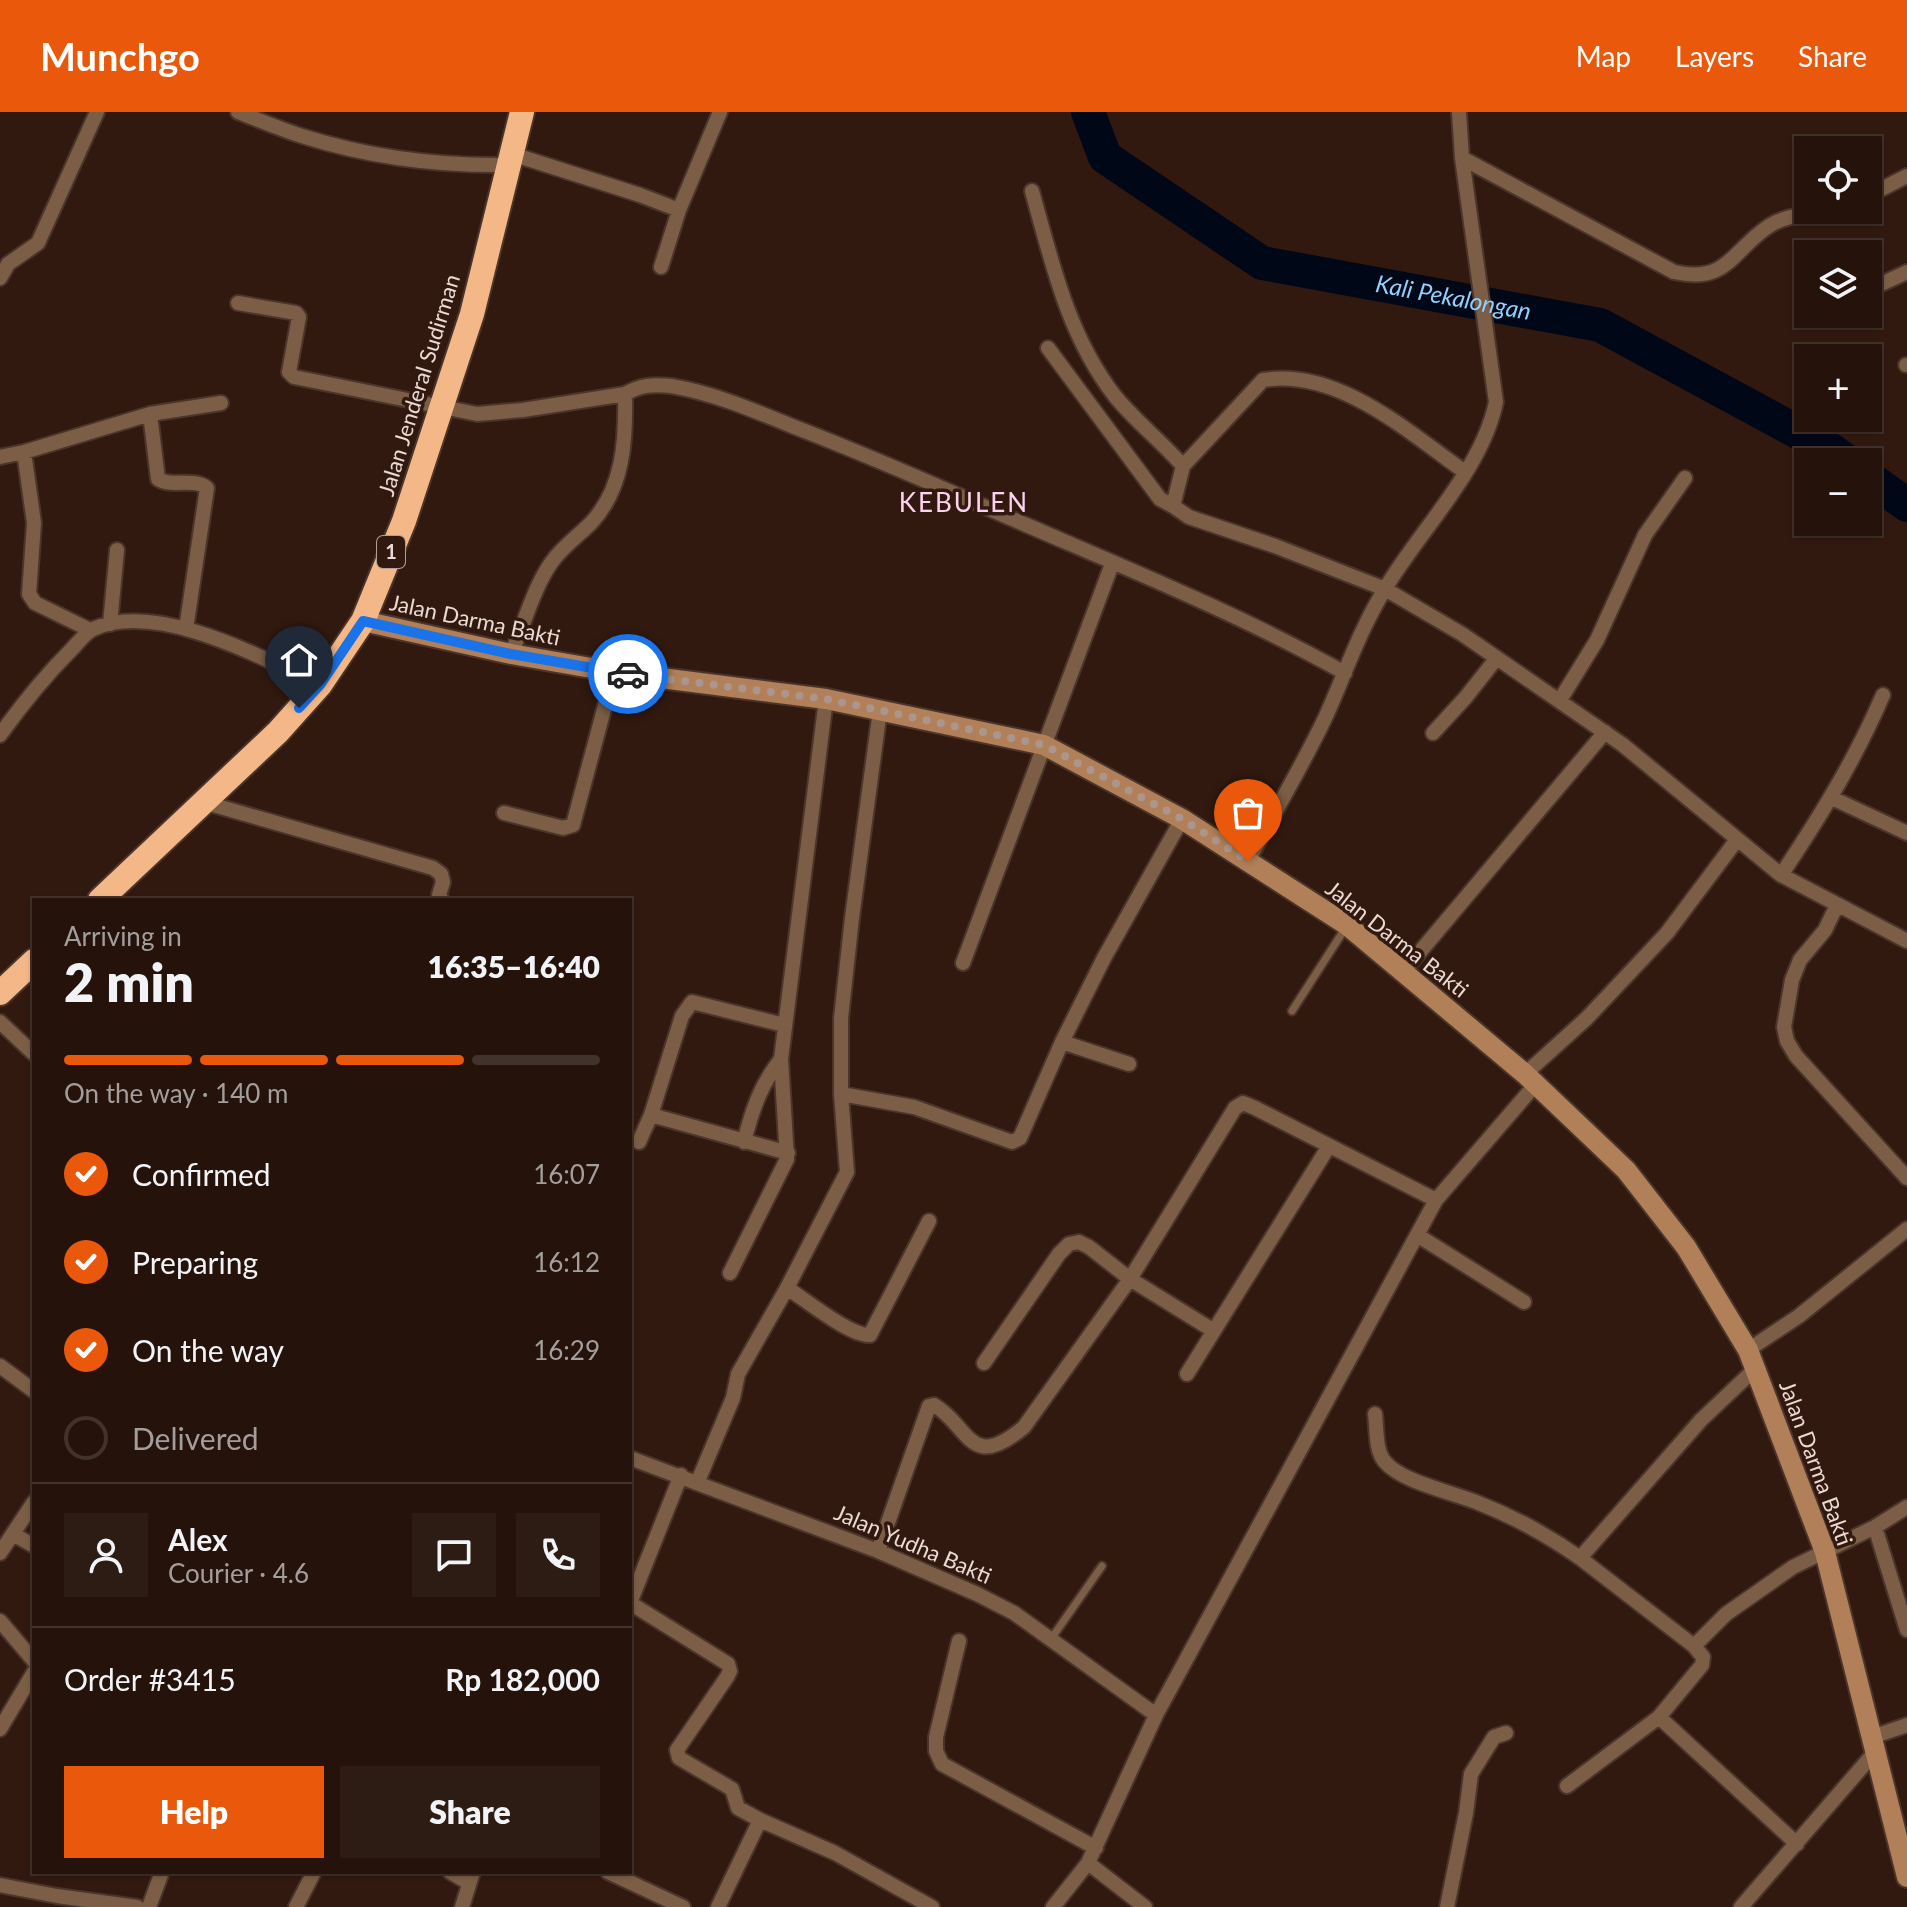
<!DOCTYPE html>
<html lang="en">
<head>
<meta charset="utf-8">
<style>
  :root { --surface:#25130b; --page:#2d1c14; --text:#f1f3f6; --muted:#a39e9d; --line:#42322c; --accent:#ea580c }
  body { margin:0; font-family:Lato,sans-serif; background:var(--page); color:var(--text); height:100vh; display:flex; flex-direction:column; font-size:30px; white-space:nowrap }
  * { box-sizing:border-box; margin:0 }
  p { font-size:26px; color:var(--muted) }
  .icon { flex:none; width:44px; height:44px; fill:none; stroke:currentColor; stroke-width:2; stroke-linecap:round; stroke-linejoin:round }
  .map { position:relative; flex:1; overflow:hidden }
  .drawer { position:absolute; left:32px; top:786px; width:600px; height:976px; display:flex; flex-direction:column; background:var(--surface); border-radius:0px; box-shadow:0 2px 6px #0004,0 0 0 2px var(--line) }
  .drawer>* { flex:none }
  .controls { position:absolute; left:1794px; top:24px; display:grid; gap:16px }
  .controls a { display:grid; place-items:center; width:88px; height:88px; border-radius:0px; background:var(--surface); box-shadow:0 2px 6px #0004,0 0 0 2px var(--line); font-size:40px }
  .pin { position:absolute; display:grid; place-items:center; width:68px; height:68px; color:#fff; margin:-82px -34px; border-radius:50% 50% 50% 0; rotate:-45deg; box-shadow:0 0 8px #0007 }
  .pin .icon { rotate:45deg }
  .courier { position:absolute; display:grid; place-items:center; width:80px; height:80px; margin:-40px; border:6px solid #1a73e8; border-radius:50%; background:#fff; color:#222; box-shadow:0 2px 10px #0007 }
  .headline em { font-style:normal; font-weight:800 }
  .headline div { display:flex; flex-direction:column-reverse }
  .headline { display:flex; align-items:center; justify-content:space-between; height:136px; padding:0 32px }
  h1 { font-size:52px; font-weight:800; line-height:60px }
  .bar { display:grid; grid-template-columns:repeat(4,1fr); gap:12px 8px; align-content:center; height:96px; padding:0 32px }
  .bar i { height:10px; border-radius:6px; background:var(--line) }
  .bar .current { background:var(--accent) }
  .bar p { grid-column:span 4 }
  .line { display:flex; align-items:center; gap:20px; padding:0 32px; border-top:2px solid var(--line) }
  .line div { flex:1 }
  .round { display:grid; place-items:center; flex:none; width:84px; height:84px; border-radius:0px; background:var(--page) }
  ol { padding:0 32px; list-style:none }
  li { display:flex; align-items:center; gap:24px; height:88px }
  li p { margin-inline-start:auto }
  li .icon { padding:8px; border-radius:50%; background:var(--accent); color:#fff; stroke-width:4 }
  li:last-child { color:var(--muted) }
  li i { width:44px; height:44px; border:4px solid var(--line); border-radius:50% }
  .primary-button { display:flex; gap:16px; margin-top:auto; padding:16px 32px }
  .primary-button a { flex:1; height:92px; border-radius:0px; background:var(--accent); color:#fff; font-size:32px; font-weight:800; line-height:92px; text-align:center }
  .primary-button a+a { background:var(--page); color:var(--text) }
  header { display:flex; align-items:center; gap:48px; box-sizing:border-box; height:112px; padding:0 40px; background:var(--accent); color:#fff }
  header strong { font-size:38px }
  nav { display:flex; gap:44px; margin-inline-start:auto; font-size:28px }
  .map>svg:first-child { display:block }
</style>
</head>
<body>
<header>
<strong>Munchgo</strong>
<nav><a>Map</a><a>Layers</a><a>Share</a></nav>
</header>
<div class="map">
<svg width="1907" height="1795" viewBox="0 0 1907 1795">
  <rect width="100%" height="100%" fill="#31190f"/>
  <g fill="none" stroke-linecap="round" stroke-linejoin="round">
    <g stroke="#000717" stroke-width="34">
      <path id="s1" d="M 1088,0 L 1105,45 L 1262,151 L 1600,213 L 1831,338 L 1848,350"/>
      <path d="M 1868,365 L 1907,393"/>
    </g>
    <defs>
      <path id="lane" d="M 1292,899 L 1346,815
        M 1051,1527 L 1102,1454"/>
      <path id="street" d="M 238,0 C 259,8 280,17 302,24 C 368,45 439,54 508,53
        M 512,42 L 640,83 L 679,98 L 720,0
        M 1462,46 L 1674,160 C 1728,172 1731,139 1769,114 C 1785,103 1811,102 1829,98
        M 1032,79 C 1052,151 1068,223 1114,283 C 1135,309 1161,329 1183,354 L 1173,394 L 1189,405 L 1275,434 L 1385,477 L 1462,522 L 1623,633 L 1781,763 L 1907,829
        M 1868,84 L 1907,64
        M 661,155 L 679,98
        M 0,166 L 8,152 L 38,131 L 97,0
        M 1868,178 L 1907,160
        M 238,191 L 296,201 L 299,205 L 289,260 L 294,265 L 477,302 L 523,298 L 625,282 C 640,273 654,272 671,274 C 713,281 753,298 792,314 C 854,338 915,364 976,391 C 1100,446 1227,495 1345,561
        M 1048,236 L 1160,387 L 1173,394
        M 1906,253 L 1907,253
        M 150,302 L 158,367 C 173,376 194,365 207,376 L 186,517
        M 24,340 L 34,411 L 29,482 L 35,491 L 90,518
        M 0,345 L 24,340 L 150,302 L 221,291
        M 1183,354 L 1263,268 C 1338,256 1408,320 1465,360
        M 110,512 L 117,438
        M 511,542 C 524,513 533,477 551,451 C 562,435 577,425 591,411 C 624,376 626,327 625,282
        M 1560,588 L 1597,528 L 1645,423 L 1685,366
        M 1433,621 L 1466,585 L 1496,547
        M 0,623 C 23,591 43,566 71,538 C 77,532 85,521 93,517 C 157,488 262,546 320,573
        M 1832,686 L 1907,721
        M 203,690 L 433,756 L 441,762 L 443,770 L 439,783 L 442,788
        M 504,701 L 563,716 L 573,713 L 614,560
        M 1248,749 C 1274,701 1303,653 1326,604 C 1345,562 1360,517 1385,477 C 1420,418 1482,358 1496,290 L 1462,46 L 1459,0
        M 1781,763 C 1820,705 1855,648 1883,583
        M 1837,793 L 1825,818 L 1800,848 L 1792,868 L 1784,915 L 1787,929 L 1796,944 L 1907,1066
        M 963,851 L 1112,452
        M 1403,860 L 1605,620
        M 0,910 L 34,942
        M 1062,930 L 1129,952
        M 1525,962 L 1587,906 L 1667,821 L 1736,729
        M 841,982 L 914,995 L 1012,1030 L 1020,1026 L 1062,930 L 1104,846 L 1182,707
        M 651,1003 L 788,1041
        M 639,1030 L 651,1003 L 682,904 L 692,890 L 784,913
        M 744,1030 C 752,998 761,972 781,947
        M 1417,1123 L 1524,1190
        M 730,1161 L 787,1047 L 781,947 L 826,587
        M 787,1176 C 806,1188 850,1224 870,1223 L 929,1109
        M 1748,1238 L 1799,1204 L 1907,1117
        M 984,1251 L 1059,1142 L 1069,1132 L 1079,1130 L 1089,1135 L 1130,1167 L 1214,1219
        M 0,1254 L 34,1279
        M 1187,1262 L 1329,1034
        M 1375,1302 C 1377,1316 1375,1339 1385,1350 C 1402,1370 1451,1380 1476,1390 C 1512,1404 1549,1424 1580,1446 L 1701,1308 L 1756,1256
        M 630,1346 L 878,1439 L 977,1482 L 1014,1501 L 1156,1603
        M 698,1369 L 733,1286 L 738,1262 L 787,1176 L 847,1060 L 841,982 L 841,906 L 852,806 L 880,598
        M 1875,1415 L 1907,1518
        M 13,1422 L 34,1434
        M 878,1439 L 929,1294 L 934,1293 C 970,1314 969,1361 1024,1315 L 1130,1167 L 1235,996 L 1243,991 L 1255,996 L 1436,1088
        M 0,1441 L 34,1390
        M 1580,1446 L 1694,1534 L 1726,1502 L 1793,1455 L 1875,1415 L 1907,1395
        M 630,1491 L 728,1552 L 730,1559 L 727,1565 L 677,1638 L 679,1646 L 732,1677 L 738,1696 L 760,1708
        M 630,1491 L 681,1363
        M 0,1509 L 34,1549
        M 959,1529 L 936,1625 L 936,1639 L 942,1652 L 1096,1736
        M 1659,1605 L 1797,1732
        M 0,1617 L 34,1560
        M 1872,1625 L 1907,1613
        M 1567,1674 L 1659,1605 L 1702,1553 L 1703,1545 L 1694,1534
        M 1088,1751 L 1156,1603 L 1436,1088 L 1535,973
        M 450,1760 L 469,1771
        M 608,1760 L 683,1795
        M 0,1773 L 57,1784 L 137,1795
        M 149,1795 L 162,1760
        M 296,1795 L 314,1760
        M 462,1795 L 473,1760
        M 718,1795 L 760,1708 L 835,1741 L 932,1795
        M 1053,1795 L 1088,1751 L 1145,1795
        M 1447,1795 L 1466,1701 L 1471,1662 L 1494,1625 L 1506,1621
        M 1741,1795 L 1875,1640"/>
      <path id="secondary" d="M 363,509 L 511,542 L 614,560 L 826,587 L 1044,633 L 1182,707 L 1347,813 L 1525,962 L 1626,1058 L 1686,1135 L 1748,1238 L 1825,1440 L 1907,1765"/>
      <path id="highway" d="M 100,788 L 278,620 L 320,573 L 363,509 L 404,409 L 472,202 L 522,0
        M 0,881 L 34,849"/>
    </defs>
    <use href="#lane" stroke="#4b342a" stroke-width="11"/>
    <use href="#street" stroke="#4b342a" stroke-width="18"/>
    <use href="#secondary" stroke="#4b342a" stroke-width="24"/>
    <use href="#highway" stroke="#4b342a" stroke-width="28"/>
    <use href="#lane" stroke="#7c5e46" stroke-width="7"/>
    <use href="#street" stroke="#7c5e46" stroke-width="14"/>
    <use href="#secondary" stroke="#b18059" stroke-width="20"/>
    <use href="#highway" stroke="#f4b787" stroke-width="24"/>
  </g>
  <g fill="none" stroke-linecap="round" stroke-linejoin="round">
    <path stroke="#aa968e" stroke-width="8" stroke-dasharray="0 14.4" d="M 628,562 L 826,587 L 1044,633 L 1182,707 L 1248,749"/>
    <path stroke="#1a73e8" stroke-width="10" d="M 299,596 L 320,573 L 363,509 L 511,542 L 628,562"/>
  </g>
  <g text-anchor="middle" stroke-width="7" stroke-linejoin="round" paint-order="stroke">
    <rect fill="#31190f" stroke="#b39f98" stroke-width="2" x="377" y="424" width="28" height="32" rx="6"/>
    <g font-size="20" font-weight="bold" fill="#ebd9d3">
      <text x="391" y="447">1</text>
    </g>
    <g font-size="22" fill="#ebd9d3" stroke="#31190f">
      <text transform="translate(419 273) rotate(-73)" y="8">Jalan Jenderal Sudirman</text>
      <text transform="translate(475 508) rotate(12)" y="8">Jalan Darma Bakti</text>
      <text transform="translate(1397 827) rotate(38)" y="8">Jalan Darma Bakti</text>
      <text transform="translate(1816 1351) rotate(70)" y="8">Jalan Darma Bakti</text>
      <text transform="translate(913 1432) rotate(23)" y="8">Jalan Yudha Bakti</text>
    </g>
    <g font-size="24" font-style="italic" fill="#93cffc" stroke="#31190f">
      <text dy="8" stroke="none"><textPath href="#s1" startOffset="432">Kali Pekalongan</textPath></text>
    </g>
    <g font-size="26" letter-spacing="2" fill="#fcd2ef" stroke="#31190f">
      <text x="964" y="400">KEBULEN</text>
    </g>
  </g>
</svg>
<div class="controls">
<a><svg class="icon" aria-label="locate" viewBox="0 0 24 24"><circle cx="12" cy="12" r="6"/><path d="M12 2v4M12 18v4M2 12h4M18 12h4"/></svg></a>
<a><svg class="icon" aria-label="layers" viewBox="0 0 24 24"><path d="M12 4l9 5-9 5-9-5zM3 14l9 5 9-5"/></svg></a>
<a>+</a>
<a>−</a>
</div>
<div class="pin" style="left:1248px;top:749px;background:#ea580c"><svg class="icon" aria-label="bag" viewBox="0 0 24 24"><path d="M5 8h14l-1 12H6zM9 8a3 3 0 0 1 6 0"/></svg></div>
<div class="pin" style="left:299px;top:596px;background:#1f2937"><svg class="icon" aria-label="home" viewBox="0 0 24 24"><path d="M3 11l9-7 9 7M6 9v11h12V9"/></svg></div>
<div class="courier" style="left:628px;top:562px"><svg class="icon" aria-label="car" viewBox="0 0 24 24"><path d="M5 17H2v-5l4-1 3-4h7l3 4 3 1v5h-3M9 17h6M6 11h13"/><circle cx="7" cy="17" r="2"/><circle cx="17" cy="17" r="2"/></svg></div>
<section class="drawer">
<div class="headline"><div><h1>2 min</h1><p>Arriving in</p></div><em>16:35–16:40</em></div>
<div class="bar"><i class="current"></i><i class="current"></i><i class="current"></i><i></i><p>On the way · 140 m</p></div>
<ol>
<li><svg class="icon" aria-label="check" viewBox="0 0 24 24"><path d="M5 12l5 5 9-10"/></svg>Confirmed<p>16:07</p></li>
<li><svg class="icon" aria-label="check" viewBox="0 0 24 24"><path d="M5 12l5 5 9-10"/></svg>Preparing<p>16:12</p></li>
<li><svg class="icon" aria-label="check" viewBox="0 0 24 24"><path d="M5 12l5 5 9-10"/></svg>On the way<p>16:29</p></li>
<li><i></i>Delivered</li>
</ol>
<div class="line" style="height:144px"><a class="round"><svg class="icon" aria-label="person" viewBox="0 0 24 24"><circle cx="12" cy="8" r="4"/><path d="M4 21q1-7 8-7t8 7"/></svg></a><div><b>Alex</b><p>Courier · 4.6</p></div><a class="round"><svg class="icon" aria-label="chat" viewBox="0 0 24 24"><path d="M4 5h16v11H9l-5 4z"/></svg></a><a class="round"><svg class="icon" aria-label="phone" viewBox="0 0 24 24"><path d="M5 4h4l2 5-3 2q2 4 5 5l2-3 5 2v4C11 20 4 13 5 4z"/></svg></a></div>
<div class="line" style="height:104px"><div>Order #3415</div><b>Rp 182,000</b></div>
<div class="primary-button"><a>Help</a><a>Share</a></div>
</section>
</div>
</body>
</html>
